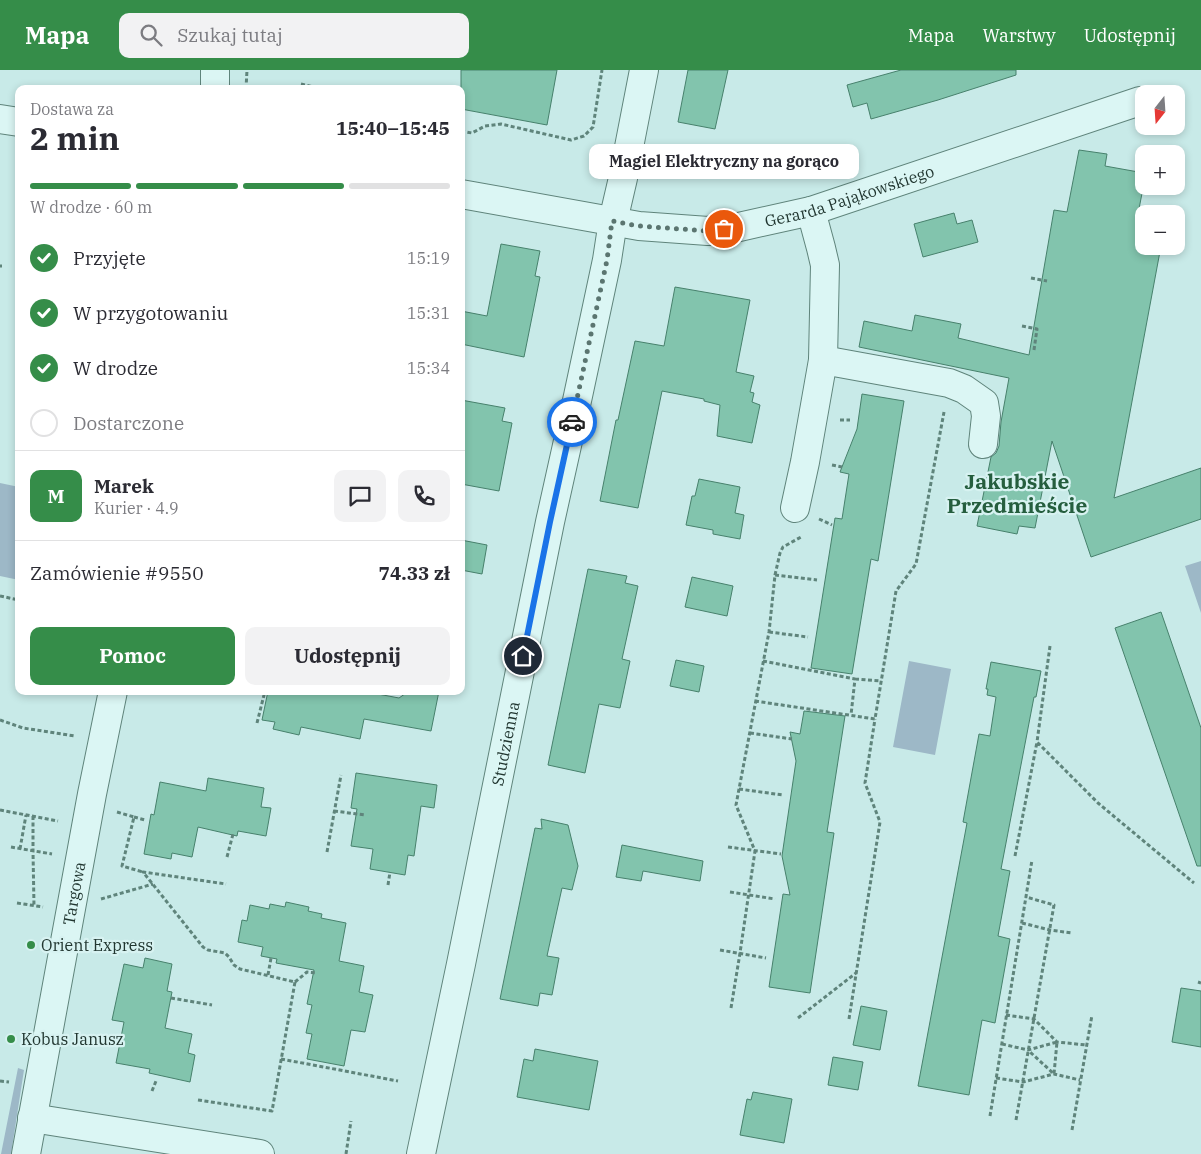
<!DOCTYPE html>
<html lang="pl">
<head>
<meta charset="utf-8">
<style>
  :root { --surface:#fff; --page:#f2f2f3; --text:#2b2b33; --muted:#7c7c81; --line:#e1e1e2; --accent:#358d49 }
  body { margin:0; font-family:"IBM Plex Serif",serif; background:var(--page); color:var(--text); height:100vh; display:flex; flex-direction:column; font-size:19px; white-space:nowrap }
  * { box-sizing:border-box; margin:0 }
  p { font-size:16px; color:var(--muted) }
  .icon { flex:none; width:28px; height:28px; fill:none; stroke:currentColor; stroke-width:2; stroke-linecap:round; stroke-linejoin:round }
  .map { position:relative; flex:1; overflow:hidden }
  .side { position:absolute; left:15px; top:15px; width:450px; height:610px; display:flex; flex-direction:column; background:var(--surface); border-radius:10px; box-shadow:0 2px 8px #0003 }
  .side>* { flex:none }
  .needle { width:32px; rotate:197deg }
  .tools { position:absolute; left:1135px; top:15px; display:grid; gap:10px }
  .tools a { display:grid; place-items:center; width:50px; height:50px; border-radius:10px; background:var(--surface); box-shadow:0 2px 8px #0003; font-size:25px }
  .pin { position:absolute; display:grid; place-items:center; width:42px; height:42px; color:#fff; margin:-21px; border:2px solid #fff; border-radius:50%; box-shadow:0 1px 5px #0007 }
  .courier { position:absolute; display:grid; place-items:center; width:50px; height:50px; margin:-25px; border:4px solid #1a73e8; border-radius:50%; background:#fff; color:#222; box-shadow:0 1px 6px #0007 }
  .bubble { position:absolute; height:35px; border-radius:10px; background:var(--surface); box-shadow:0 2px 8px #0003; font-size:16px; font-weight:700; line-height:35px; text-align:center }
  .overview em { font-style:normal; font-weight:700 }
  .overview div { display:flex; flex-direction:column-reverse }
  .overview { display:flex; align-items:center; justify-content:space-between; height:85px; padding:0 15px }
  h1 { font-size:32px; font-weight:700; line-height:38px }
  .bar { display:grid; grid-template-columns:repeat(4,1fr); gap:8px 5px; align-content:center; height:60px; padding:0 15px }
  .bar i { height:6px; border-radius:4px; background:var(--line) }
  .bar .selected { background:var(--accent) }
  .bar p { grid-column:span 4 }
  .line { display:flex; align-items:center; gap:12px; padding:0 15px; border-top:1px solid var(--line) }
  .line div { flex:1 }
  .round { display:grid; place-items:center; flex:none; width:52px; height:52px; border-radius:10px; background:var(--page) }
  ol { padding:0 15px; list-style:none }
  li { display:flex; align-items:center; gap:15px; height:55px }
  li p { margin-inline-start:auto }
  li .icon { padding:5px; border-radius:50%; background:var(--accent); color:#fff; stroke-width:4 }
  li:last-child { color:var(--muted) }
  li i { width:28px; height:28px; border:2px solid var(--line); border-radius:50% }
  .action { display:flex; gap:10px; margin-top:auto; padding:10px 15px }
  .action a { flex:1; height:58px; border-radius:10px; background:var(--accent); color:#fff; font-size:20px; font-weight:700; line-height:58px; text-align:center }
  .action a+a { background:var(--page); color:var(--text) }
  header { display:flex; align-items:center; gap:30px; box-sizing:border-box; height:70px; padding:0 25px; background:var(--accent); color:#fff }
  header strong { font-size:24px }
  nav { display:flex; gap:28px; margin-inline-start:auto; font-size:18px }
  .search { width:350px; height:45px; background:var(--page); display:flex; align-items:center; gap:12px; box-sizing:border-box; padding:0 18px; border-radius:10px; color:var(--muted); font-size:19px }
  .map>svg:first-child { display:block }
</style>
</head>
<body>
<header>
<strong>Mapa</strong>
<div class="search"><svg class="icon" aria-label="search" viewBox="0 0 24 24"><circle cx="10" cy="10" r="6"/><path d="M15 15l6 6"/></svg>Szukaj tutaj</div>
<nav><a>Mapa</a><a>Warstwy</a><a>Udostępnij</a></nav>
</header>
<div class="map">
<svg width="1201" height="1084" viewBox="0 0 1201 1084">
  <rect width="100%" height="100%" fill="#c8eae8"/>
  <path fill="#9db8c7" d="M 0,413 L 19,417 L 19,510 L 0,506 Z
    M 1201,491 L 1201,543 L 1185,496 Z
    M 909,591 L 951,599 L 935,685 L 893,677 Z
    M 18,998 L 24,1000 L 11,1084 L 1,1084 Z"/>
  <path fill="#82c4ad" stroke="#47816c" d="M 461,0 L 557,0 L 547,55 L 461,39 Z
    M 688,0 L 728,0 L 715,59 L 678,52 Z
    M 901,0 L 1016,0 L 1016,5 L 938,30 L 871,49 L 867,33 L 853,37 L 847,15 Z
    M 1079,80 L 1107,84 L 1105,96 L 1144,103 L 1144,113 L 1138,144 L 1144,145 L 1144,176 L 1161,176 L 1114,428 L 1201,398 L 1201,449 L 1091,487 L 1052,371 L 1035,458 L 1019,456 L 1017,464 L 977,456 L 991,387 L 996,383 L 999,376 L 1001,352 L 1009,308 L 859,277 L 864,251 L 912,261 L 915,245 L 961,254 L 958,268 L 1029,285 L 1054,140 L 1067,142 Z
    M 954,143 L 957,154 L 972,150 L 978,172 L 923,187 L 914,154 Z
    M 501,174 L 540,181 L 535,206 L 540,207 L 524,287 L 461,274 L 461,241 L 487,246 Z
    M 675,217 L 750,230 L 736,302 L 754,306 L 750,322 L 754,323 L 752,332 L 760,335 L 752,373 L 717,366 L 720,335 L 704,331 L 704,329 L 662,321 L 638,438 L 600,431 L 616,350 L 618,350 L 635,271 L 664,276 Z
    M 862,324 L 904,331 L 878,491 L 871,489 L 852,604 L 811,598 L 835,448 L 842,449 L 849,404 L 840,402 L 857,359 Z
    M 461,330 L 505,338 L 502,351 L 512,353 L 499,421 L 461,414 Z
    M 699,409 L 740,417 L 735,443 L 744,445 L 740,469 L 713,464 L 713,460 L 686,455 L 692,426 L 695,426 Z
    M 461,470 L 487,475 L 482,504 L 461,500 Z
    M 588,499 L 627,506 L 625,513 L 638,516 L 622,589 L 630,591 L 620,638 L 599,634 L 585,703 L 548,695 Z
    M 692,507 L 733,516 L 727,546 L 685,537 Z
    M 1161,542 L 1201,658 L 1201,796 L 1197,796 L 1115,558 Z
    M 676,590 L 704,596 L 699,622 L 670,616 Z
    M 991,592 L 1041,601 L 1036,627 L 1034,627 L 1001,799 L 1010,801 L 998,866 L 1010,869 L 995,953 L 982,950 L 969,1025 L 918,1016 L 967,753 L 963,752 L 979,664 L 990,666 L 996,627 L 987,625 L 988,619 L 986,619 Z
    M 268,621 L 362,621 L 399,628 L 409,621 L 439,621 L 431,661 L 364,649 L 360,669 L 301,657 L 299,665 L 273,659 L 275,652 L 262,650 Z
    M 804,641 L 845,646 L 827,762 L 834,763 L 810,923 L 769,917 L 783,824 L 790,825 L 782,786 L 796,691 L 790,662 L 800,664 Z
    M 356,703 L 437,715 L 434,738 L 421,736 L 414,786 L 408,785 L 405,805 L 370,799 L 373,779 L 351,776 L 357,739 L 351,738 Z
    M 208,708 L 264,718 L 261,737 L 271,738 L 266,766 L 238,761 L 237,766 L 198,757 L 192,787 L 172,783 L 171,789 L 144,784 L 151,744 L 154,745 L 160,712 L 206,721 Z
    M 541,749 L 568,755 L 578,796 L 572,820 L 562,818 L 554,854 L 547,886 L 559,888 L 552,925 L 540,923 L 538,936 L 500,929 L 535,758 L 542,759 Z
    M 622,775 L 703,791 L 700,811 L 643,801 L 641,811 L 616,807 Z
    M 286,832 L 309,837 L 308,841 L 322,844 L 321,848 L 346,853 L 339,891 L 364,896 L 359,922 L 373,925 L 365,962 L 351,960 L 344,996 L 307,989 L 312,964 L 306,963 L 312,935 L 307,934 L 314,900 L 276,893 L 277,889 L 261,886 L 263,877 L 238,872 L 242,850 L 247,851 L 250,835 L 269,839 L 270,834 L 285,837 Z
    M 145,888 L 172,894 L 167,921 L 172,922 L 165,958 L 192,964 L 188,983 L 195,985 L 190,1012 L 149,1003 L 150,999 L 116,993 L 124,952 L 112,950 L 124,894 L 143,898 Z
    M 1181,918 L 1201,921 L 1201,977 L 1172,972 Z
    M 861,936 L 887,941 L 880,980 L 853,975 Z
    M 535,979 L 598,991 L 589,1040 L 517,1027 L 524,989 L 533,991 Z
    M 833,987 L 863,992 L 858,1020 L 828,1015 Z
    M 753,1022 L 792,1029 L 784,1073 L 740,1065 L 747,1029 L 751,1030 Z"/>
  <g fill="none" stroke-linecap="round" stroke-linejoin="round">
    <defs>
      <g id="street">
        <path d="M 215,19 L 215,0"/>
        <path d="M 0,49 L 19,52"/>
        <path id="s1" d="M 461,124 L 639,156 L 708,161 L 739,157 L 811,141 L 1140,31"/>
        <path d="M 823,290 L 949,313 L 964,319 L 984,333 L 986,346 L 983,374"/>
        <path d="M 795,438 L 805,392 L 823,290 L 825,195 L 821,178 L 811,141"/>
        <path d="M 32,1048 L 260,1084"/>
        <path id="s2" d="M 26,1084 L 92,724 L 113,621"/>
        <path id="s3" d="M 421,1084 L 461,894 L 550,452 L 578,326 L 607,190 L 613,151 L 623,108 L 644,0"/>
      </g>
    </defs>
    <use href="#street" stroke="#5f847b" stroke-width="30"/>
    <path stroke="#5f847b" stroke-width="3" stroke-dasharray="4 2.5" stroke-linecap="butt" d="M 301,14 L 322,19
      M 246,19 L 247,0
      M 461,61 L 472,63 L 485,56 L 501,54 L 571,70 L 584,66 L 593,57 L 602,0
      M 0,196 L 2,196
      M 1031,208 L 1047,211
      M 1022,256 L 1037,259 L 1034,280
      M 840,350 L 850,350
      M 832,395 L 842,397
      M 819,449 L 832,455
      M 775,505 L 817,510
      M 0,526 L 19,530
      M 769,562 L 808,567
      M 1050,576 L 1037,672 L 1098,733 L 1194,813
      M 763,591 L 855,609 L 851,645
      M 855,609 L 881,611
      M 296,623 L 296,621
      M 755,631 L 875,649 L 896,521 L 916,494 L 944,342
      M 0,650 L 23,658 L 75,666
      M 257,653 L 265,621
      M 750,663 L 792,669
      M 739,719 L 783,725
      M 0,740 L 58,751
      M 334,741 L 365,745
      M 117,742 L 134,747 L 122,796 L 143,802
      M 33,746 L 33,781 L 34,836
      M 134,747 L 145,750
      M 11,777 L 52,784
      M 728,777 L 781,784
      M 20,779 L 26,745
      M 327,782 L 341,705
      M 1015,786 L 1037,672
      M 227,787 L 233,764
      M 388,815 L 390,802
      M 730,822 L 775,829
      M 101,829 L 153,814
      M 17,833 L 43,837
      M 1022,853 L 1050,860 L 1072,863
      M 720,880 L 766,888
      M 268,905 L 271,888
      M 295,912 L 307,902 L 317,903
      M 1198,912 L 1201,913
      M 171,928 L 212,935
      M 731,938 L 740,883 L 755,781 L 736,735 L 739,719 L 769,562 L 775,505 L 780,483 L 783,477 L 801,467
      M 1006,945 L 1034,949 L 1057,972 L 1086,975
      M 798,948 L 856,903
      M 849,949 L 880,752 L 865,713 L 875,649
      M 1002,974 L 1028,980 L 1057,972 L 1054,1004 L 1029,981
      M 281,989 L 398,1011
      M 996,1008 L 1023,1012 L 1054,1004 L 1080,1010
      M 0,1011 L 9,1012
      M 152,1021 L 156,1011
      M 198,1030 L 272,1041 L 295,912 L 240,899 L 234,895 L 229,887 L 225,883 L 208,880 L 203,877 L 143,802 L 226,814
      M 990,1046 L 1032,790
      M 1016,1050 L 1054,835 L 1026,827
      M 1072,1060 L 1092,945
      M 346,1084 L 351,1051"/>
    <use href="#street" stroke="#dbf6f4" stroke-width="28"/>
  </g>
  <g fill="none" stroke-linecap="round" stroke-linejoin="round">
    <path stroke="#5b7570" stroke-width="5" stroke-dasharray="0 9" d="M 572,352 L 607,190 L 612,151 L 639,156 L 708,161 L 724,159"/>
    <path stroke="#1a73e8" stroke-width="6" d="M 523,586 L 550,452 L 572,352"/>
  </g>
  <g fill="#358d49" stroke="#d7f2f1" stroke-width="2">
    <circle cx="31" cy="875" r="5"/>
    <circle cx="11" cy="969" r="5"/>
  </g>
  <g text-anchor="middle" stroke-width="4.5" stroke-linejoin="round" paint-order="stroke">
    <g font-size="16" fill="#213630" stroke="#d7f2f1">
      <text dy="6" stroke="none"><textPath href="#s1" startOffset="396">Gerarda Pająkowskiego</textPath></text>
      <text dy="6" stroke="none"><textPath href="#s3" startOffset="419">Studzienna</textPath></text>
      <text dy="6" stroke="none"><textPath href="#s2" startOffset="265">Targowa</textPath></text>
    </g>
    <g font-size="16" fill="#213630" stroke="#d7f2f1" text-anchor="start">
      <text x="41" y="881">Orient Express</text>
      <text x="21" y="975">Kobus Janusz</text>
    </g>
    <g font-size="21" font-weight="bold" fill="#255e3e" stroke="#d7f2f1">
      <text x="1017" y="419">Jakubskie<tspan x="1017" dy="24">Przedmieście</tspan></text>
    </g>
  </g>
</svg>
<div class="tools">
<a><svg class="needle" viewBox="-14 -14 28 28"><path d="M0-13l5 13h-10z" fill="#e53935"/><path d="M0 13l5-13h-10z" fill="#7c7c81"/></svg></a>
<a>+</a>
<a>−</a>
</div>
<div class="pin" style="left:724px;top:159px;background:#ea580c"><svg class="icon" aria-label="bag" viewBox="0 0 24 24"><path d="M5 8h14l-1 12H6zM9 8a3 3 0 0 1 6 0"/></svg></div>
<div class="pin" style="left:523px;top:586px;background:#1f2937"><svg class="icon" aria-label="home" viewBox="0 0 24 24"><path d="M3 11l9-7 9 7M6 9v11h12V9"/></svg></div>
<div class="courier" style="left:572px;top:352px"><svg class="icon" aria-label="car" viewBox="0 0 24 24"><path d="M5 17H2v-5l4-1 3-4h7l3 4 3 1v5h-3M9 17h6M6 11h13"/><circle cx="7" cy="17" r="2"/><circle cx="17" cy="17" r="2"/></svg></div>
<div class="bubble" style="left:589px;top:74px;width:270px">Magiel Elektryczny na gorąco</div>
<section class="side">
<div class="overview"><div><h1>2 min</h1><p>Dostawa za</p></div><em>15:40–15:45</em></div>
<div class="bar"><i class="selected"></i><i class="selected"></i><i class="selected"></i><i></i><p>W drodze · 60 m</p></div>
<ol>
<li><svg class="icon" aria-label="check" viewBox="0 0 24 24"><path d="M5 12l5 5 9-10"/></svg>Przyjęte<p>15:19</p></li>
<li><svg class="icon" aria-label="check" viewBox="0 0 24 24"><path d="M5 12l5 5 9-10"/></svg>W przygotowaniu<p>15:31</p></li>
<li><svg class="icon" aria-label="check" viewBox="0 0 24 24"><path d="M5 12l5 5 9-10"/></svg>W drodze<p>15:34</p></li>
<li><i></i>Dostarczone</li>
</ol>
<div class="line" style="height:90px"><b class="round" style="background:var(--accent);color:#fff">M</b><div><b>Marek</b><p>Kurier · 4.9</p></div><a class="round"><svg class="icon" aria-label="chat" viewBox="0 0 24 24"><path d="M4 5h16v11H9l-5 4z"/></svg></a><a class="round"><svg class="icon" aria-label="phone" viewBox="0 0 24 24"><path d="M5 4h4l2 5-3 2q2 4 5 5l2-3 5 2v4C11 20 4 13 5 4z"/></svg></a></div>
<div class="line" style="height:65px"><div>Zamówienie #9550</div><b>74.33 zł</b></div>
<div class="action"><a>Pomoc</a><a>Udostępnij</a></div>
</section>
</div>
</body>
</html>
